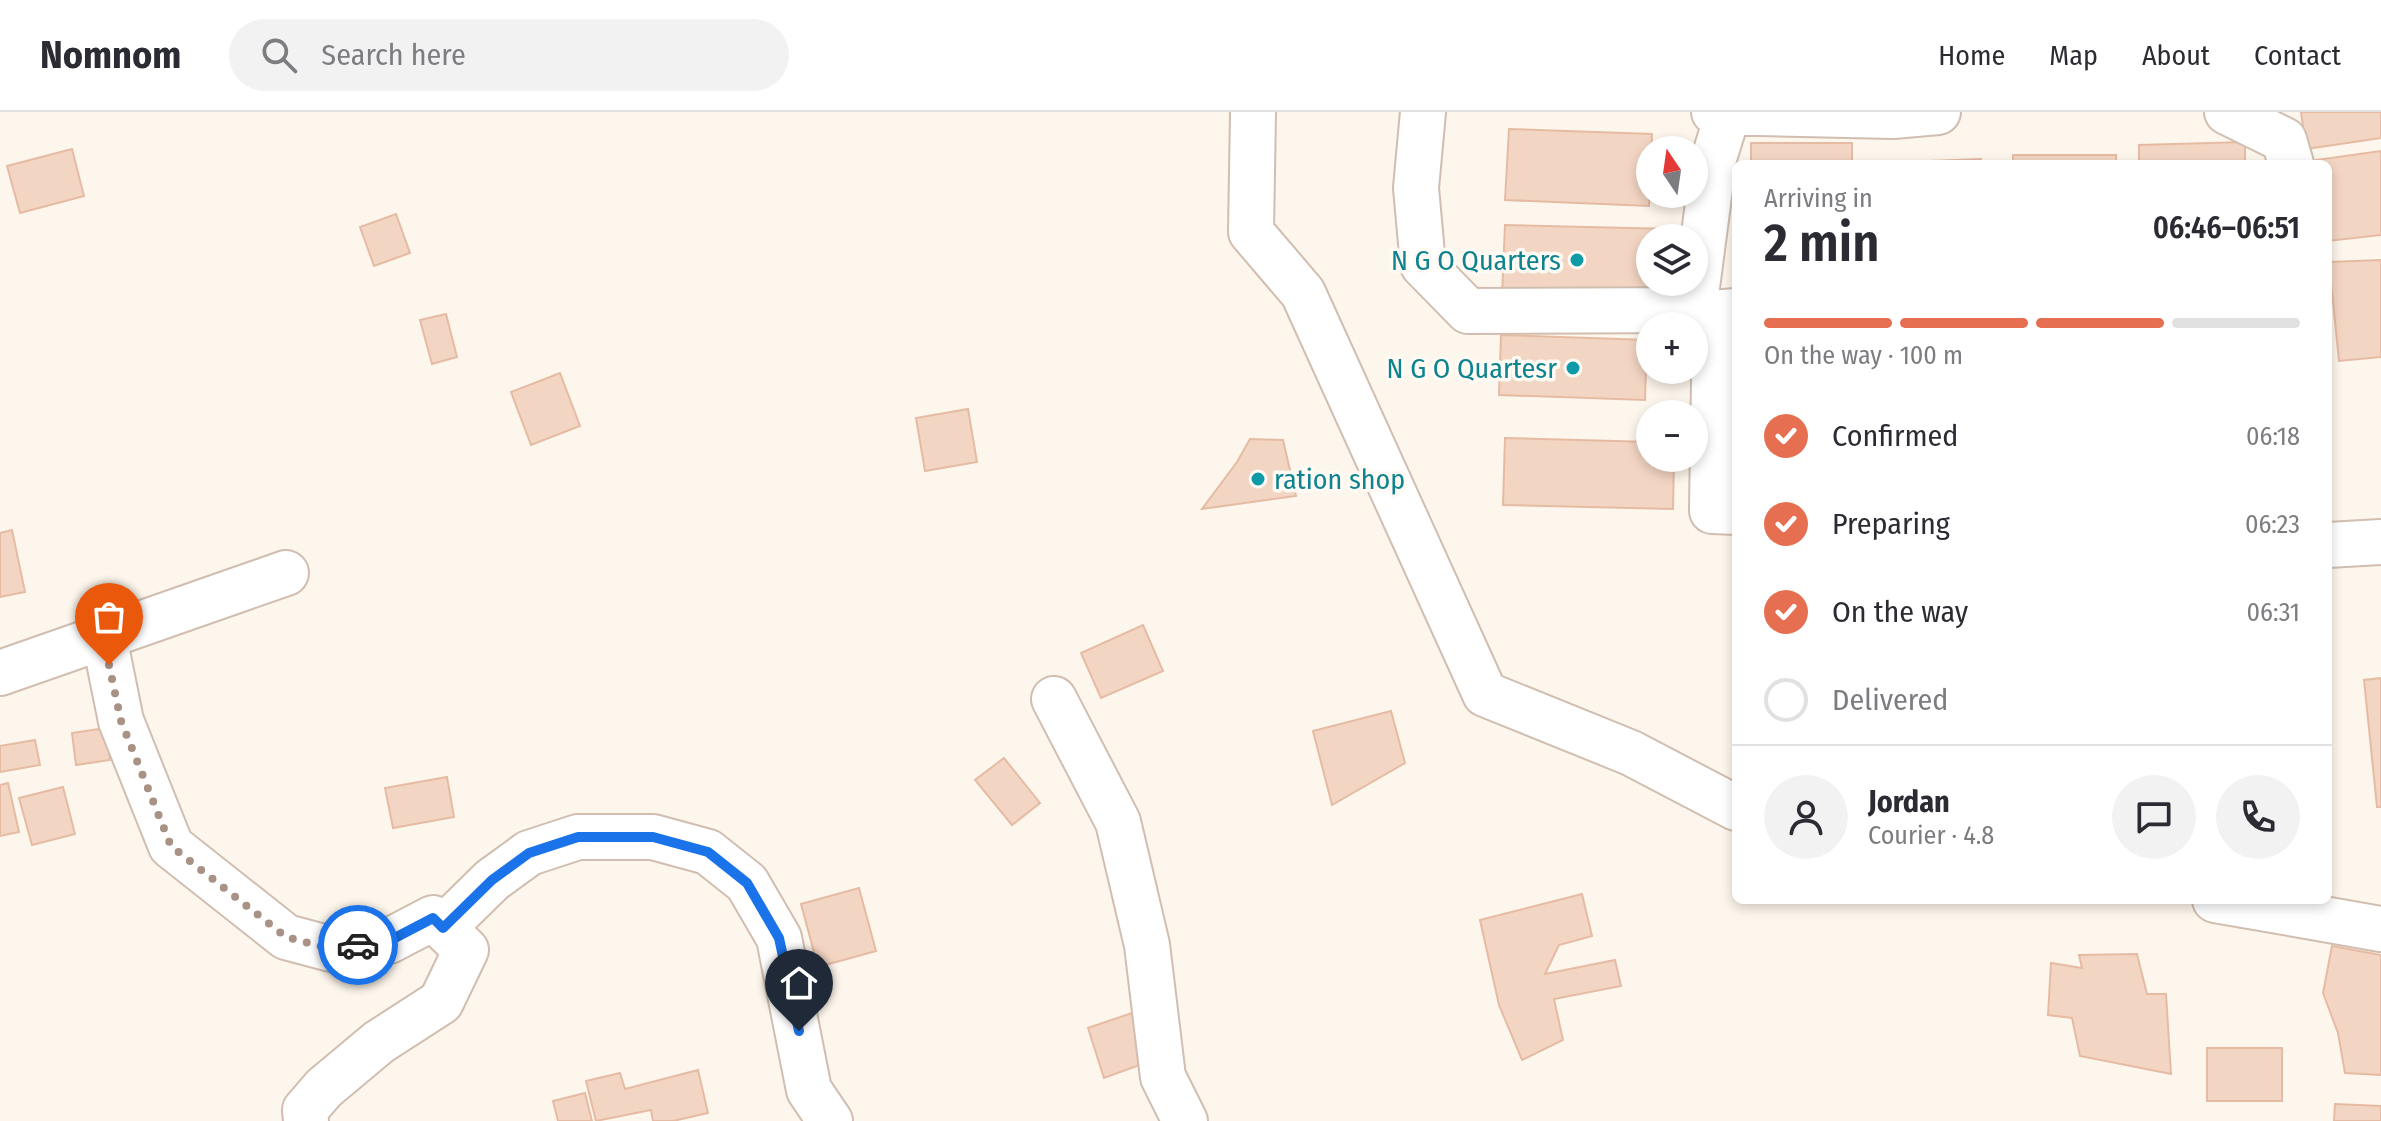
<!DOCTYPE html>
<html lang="en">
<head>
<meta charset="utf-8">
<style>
  :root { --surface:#fff; --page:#f2f2f3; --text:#2b2b33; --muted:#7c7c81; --line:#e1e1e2; --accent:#e76f51 }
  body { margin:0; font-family:"Fira Sans Condensed",sans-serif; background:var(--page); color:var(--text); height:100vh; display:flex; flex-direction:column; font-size:30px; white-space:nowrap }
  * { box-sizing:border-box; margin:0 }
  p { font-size:26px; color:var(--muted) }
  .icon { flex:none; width:44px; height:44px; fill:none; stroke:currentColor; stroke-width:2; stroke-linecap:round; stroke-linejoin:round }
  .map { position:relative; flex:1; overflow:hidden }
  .side { position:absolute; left:1732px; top:48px; width:600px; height:744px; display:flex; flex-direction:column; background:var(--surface); border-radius:12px; box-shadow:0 4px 12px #0003 }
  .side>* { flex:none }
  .needle { width:52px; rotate:347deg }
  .fabs { position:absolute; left:1636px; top:24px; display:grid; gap:16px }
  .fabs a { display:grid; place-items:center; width:72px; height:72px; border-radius:50%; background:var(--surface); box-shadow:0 4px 12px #0003; font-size:40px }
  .pin { position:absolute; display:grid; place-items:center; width:68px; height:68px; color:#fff; margin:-82px -34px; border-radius:50% 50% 50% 0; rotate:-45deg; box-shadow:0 0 8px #0007 }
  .pin .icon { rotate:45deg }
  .courier { position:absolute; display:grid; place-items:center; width:80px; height:80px; margin:-40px; border:6px solid #1a73e8; border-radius:50%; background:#fff; color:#222; box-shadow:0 2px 10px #0007 }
  .headline em { font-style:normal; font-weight:600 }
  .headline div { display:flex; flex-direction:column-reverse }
  .headline { display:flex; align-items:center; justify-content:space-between; height:136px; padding:0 32px }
  h1 { font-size:52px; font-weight:600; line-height:60px }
  .bar { display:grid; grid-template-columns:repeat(4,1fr); gap:12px 8px; align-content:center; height:96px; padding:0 32px }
  .bar i { height:10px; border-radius:6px; background:var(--line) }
  .bar .on { background:var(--accent) }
  .bar p { grid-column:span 4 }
  .line { display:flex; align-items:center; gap:20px; padding:0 32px; border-top:2px solid var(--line) }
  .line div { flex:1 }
  .round { display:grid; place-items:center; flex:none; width:84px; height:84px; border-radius:42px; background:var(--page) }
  ol { padding:0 32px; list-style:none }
  li { display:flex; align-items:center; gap:24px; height:88px }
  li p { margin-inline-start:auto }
  li .icon { padding:8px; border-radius:50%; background:var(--accent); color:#fff; stroke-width:4 }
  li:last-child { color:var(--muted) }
  li i { width:44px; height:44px; border:4px solid var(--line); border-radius:50% }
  header { display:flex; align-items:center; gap:48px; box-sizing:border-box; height:112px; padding:0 40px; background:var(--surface); border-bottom:2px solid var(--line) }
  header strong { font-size:38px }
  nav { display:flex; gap:44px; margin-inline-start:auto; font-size:28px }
  .search { width:560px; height:72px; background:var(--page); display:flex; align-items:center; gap:20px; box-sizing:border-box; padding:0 28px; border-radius:44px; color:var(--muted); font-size:30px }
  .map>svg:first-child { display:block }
</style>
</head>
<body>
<header>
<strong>Nomnom</strong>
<div class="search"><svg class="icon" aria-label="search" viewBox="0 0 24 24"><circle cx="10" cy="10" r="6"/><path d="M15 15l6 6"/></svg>Search here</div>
<nav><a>Home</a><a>Map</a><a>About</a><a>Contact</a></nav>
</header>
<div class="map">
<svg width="2381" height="1009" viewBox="0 0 2381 1009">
  <rect width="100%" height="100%" fill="#fdf6ec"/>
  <path fill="#f3d5c3" stroke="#e6bba3" stroke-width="2" d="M 2301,0 L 2381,0 L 2381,26 L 2306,37 Z
    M 1509,17 L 1652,22 L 1649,94 L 1505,88 Z
    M 2245,30 L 2245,52 L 2139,52 L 2139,33 Z
    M 1751,31 L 1852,31 L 1852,52 L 1751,52 Z
    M 72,37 L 84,84 L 20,101 L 7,54 Z
    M 2381,39 L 2381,123 L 2328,129 L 2328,52 L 2317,52 L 2316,48 Z
    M 2013,43 L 2116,43 L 2116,52 L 2013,52 Z
    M 1981,47 L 1981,52 L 1878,52 L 1878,51 Z
    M 396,102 L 410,141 L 374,154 L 360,115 Z
    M 1505,113 L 1671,117 L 1671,126 L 1650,126 L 1650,170 L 1670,170 L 1669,188 L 1502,184 Z
    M 2381,148 L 2381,245 L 2339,249 L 2329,150 Z
    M 446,202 L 457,245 L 432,252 L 420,208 Z
    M 1501,223 L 1647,228 L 1645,288 L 1499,283 Z
    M 560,261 L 580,314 L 531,333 L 511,280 Z
    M 968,297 L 977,350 L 925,359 L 916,306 Z
    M 1505,326 L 1650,330 L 1650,346 L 1674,346 L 1673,397 L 1503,393 Z
    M 1250,327 L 1283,328 L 1296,384 L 1202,397 L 1237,350 Z
    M 12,418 L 25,480 L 0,485 L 0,421 Z
    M 1143,513 L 1163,559 L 1101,586 L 1081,541 Z
    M 2381,566 L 2381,695 L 2377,695 L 2364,568 Z
    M 1391,599 L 1405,651 L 1332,693 L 1313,619 Z
    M 106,616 L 110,648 L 76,653 L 72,621 Z
    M 35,628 L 40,653 L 0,660 L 0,634 Z
    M 1004,646 L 1040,691 L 1012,713 L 975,668 Z
    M 447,665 L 454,705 L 393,716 L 385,676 Z
    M 8,671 L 19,720 L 0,724 L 0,673 Z
    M 63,675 L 75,722 L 32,733 L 19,686 Z
    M 859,776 L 876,839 L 818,855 L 801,792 Z
    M 1582,782 L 1592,824 L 1559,833 L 1545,862 L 1615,848 L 1621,874 L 1554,887 L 1563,928 L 1522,948 L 1499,893 L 1480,808 Z
    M 2332,834 L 2381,843 L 2381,963 L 2345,961 L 2338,921 L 2323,881 Z
    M 2137,842 L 2147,882 L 2166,882 L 2171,962 L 2080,944 L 2072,906 L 2048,903 L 2051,851 L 2082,856 L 2079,843 Z
    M 1132,901 L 1148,950 L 1104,966 L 1088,916 Z
    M 2207,936 L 2282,936 L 2282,989 L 2207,989 Z
    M 698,958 L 708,1001 L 673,1009 L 653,1009 L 651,998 L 596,1009 L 586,969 L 620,961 L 625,977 Z
    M 585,981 L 592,1009 L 558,1009 L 553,989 Z
    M 2335,992 L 2381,994 L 2381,1009 L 2334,1009 Z"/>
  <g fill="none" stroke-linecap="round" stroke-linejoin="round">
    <defs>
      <path id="minor" d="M 1253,0 L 1251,120 L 1303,181 L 1485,582 L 1631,641 L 1736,696
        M 1423,0 L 1416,76 L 1423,153 L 1468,199 L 1694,198 L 1702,202 L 1736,199
        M 1714,0 L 1893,4 L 1938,0
        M 2227,0 L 2284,28 L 2291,52
        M 1694,198 L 1714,46 L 1728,1
        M 1715,201 L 1712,399 L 1736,400
        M 2328,433 L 2381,430
        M 104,525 L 121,609 L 171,734 L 286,825 L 331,837 L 389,829 L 433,806 L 466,838 L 441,890 L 379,930 L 324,976 L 305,998 L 306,1009
        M 0,561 L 286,461
        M 1054,587 L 1118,710 L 1147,833 L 1163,965 L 1185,1009
        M 2215,788 L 2381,817
        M 443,816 L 492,768 L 529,741 L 578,725 L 653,725 L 708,740 L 747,771 L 779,826 L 809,978 L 830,1009"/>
    </defs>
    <use href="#minor" stroke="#d1beb0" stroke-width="48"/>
    <use href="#minor" stroke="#fff" stroke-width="44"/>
  </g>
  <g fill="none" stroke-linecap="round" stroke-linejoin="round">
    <path stroke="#a89285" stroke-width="8" stroke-dasharray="0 14.4" d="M 109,553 L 121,609 L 171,734 L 286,825 L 331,837 L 358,833"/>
    <path stroke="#1a73e8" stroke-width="10" d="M 358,833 L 389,829 L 433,806 L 443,816 L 492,768 L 529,741 L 578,725 L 653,725 L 708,740 L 747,771 L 779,826 L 799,919"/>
  </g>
  <g fill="#0f9aa8" stroke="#fffaf3" stroke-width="3">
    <circle cx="1577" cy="148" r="8"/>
    <circle cx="1573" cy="256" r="8"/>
    <circle cx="1258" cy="367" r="8"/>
  </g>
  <g text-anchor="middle" stroke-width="7" stroke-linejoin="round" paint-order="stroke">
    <g font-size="28" fill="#0d838f" stroke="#fffaf3" text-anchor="end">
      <text x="1561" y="158">N G O Quarters</text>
      <text x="1557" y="266">N G O Quartesr</text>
      <text x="1274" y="377" text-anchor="start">ration shop</text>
    </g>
  </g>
</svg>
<div class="fabs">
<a><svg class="needle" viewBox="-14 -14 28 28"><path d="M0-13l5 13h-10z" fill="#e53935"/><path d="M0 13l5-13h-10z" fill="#7c7c81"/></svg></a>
<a><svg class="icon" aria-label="layers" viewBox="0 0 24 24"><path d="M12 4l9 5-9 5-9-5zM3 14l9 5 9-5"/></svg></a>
<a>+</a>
<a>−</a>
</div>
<div class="pin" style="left:109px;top:553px;background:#ea580c"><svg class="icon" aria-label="bag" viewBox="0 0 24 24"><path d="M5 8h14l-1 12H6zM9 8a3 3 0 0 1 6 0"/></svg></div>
<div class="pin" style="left:799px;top:919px;background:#1f2937"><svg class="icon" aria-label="home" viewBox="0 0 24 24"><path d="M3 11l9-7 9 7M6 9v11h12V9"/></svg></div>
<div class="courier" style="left:358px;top:833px"><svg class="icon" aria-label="car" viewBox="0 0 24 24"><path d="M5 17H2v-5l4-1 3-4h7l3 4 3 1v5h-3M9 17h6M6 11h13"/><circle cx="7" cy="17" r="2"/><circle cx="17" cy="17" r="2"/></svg></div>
<section class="side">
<div class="headline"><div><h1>2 min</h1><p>Arriving in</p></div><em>06:46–06:51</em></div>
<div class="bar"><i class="on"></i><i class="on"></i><i class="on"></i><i></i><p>On the way · 100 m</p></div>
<ol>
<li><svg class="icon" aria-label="check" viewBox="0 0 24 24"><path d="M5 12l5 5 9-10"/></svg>Confirmed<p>06:18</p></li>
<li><svg class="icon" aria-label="check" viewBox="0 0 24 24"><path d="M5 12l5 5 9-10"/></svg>Preparing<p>06:23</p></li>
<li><svg class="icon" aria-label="check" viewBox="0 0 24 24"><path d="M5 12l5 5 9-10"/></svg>On the way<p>06:31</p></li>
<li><i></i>Delivered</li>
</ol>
<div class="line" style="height:144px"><a class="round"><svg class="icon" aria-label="person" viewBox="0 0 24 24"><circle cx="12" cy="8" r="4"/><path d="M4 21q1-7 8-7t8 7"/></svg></a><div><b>Jordan</b><p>Courier · 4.8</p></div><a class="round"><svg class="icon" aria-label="chat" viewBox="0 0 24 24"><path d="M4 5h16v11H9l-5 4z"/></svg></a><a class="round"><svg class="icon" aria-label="phone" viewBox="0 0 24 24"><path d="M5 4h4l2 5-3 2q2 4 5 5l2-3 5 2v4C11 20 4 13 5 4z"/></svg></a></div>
</section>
</div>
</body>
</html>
